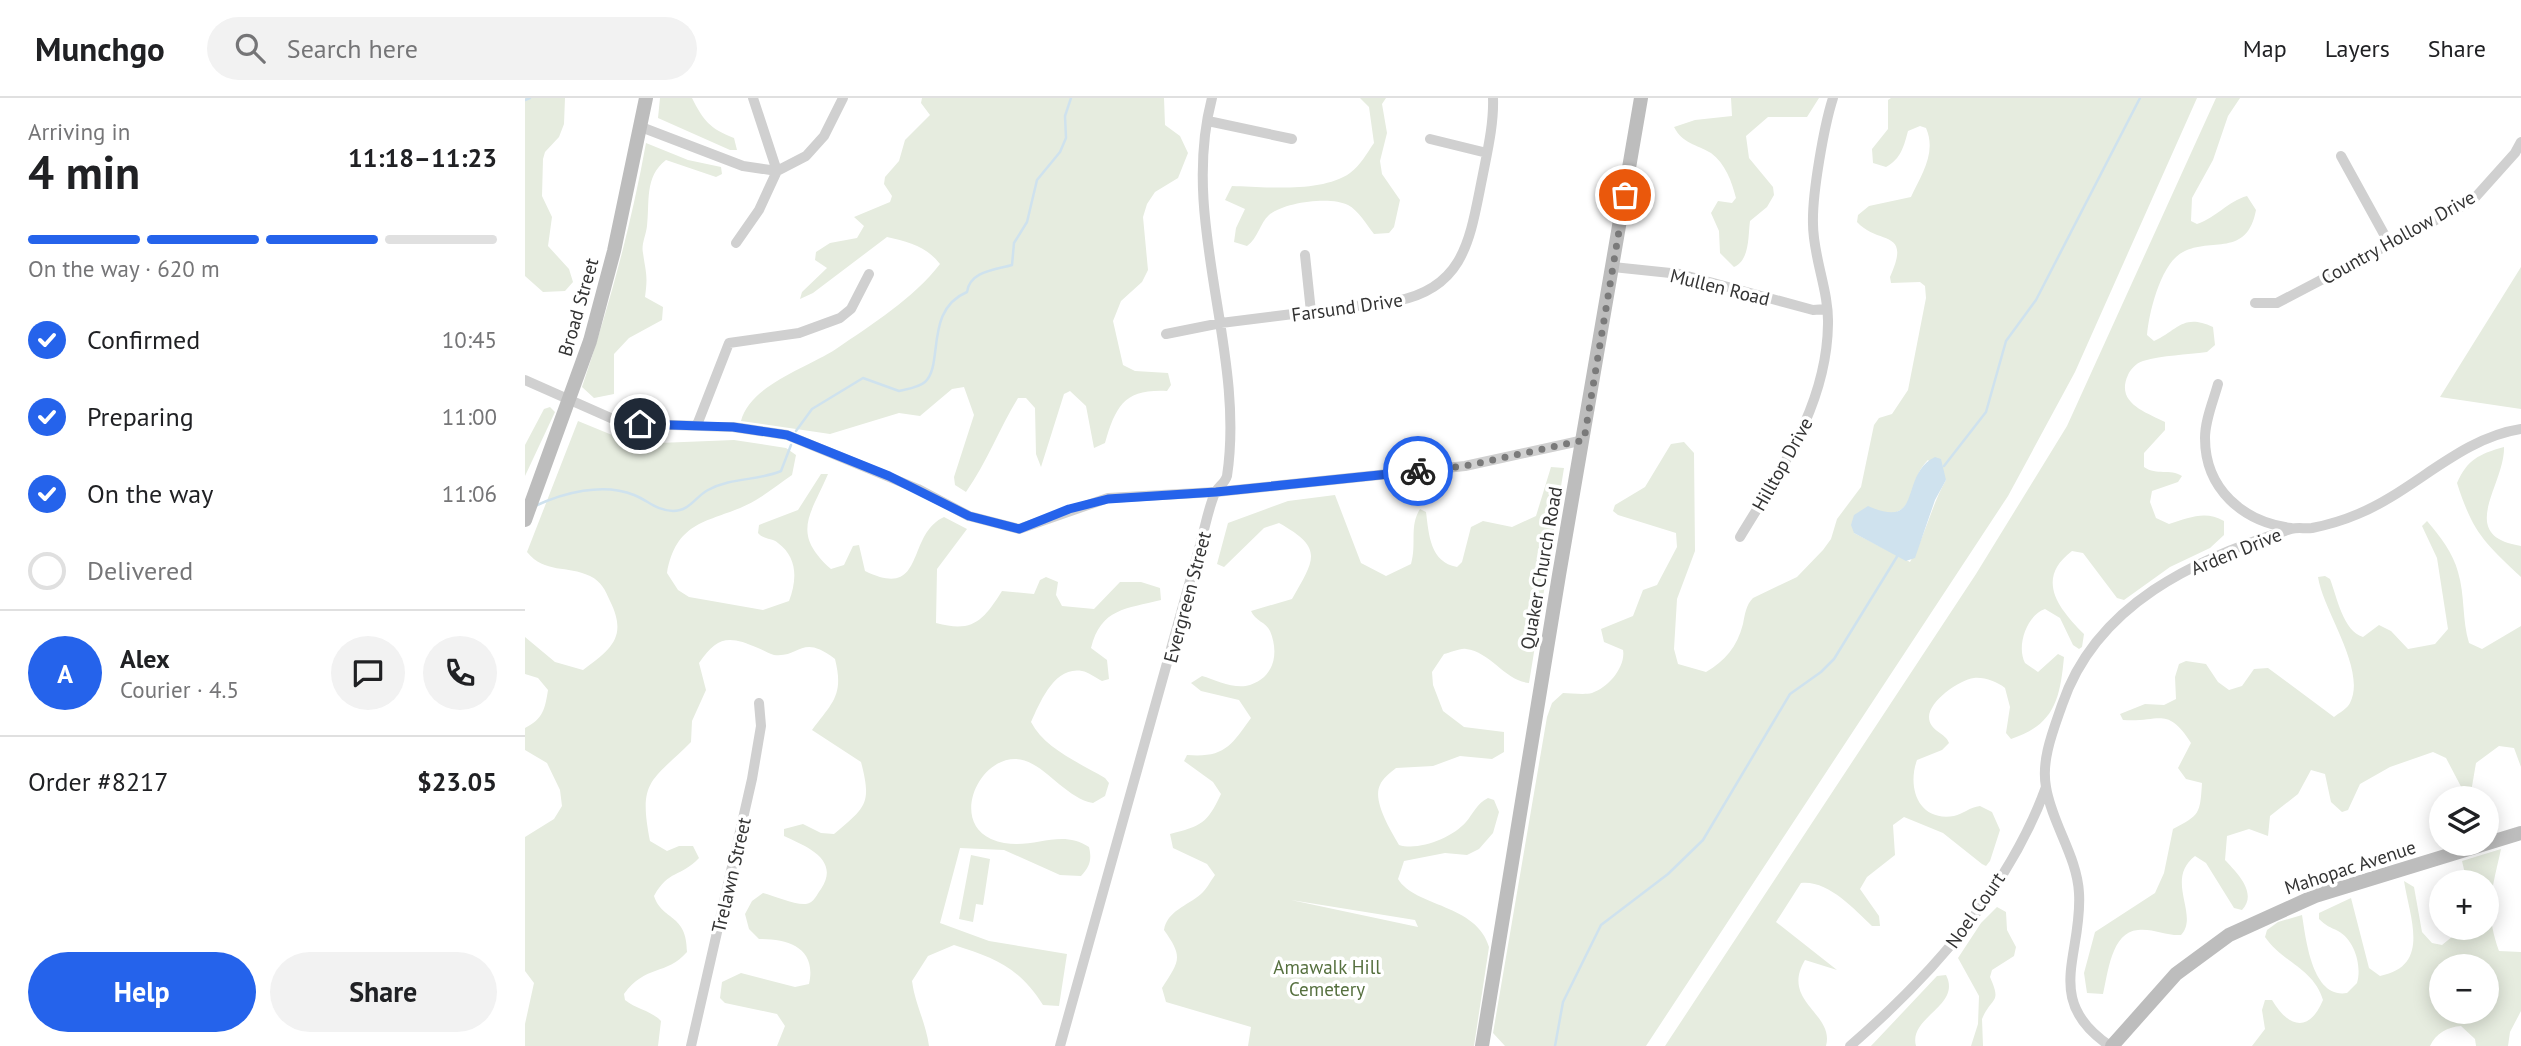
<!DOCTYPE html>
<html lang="en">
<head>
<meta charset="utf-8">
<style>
  :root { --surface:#fff; --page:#f2f2f2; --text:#202124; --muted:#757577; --line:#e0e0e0; --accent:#2563eb }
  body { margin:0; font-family:"PT Sans",sans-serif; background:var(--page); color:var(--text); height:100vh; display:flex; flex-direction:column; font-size:26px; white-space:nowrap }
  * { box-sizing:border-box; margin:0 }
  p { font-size:23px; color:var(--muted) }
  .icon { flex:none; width:38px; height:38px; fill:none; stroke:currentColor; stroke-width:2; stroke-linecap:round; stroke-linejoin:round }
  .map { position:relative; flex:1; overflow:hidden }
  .panel { display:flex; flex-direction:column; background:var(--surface); width:525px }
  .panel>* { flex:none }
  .buttons { position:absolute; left:1904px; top:688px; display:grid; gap:14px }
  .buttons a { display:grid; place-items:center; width:70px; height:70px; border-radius:50%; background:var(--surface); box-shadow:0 4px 18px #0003; font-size:35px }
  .pin { position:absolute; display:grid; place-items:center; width:60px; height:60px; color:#fff; margin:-30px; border:4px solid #fff; border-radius:50%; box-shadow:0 2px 7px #0007 }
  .courier { position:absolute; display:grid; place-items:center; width:70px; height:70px; margin:-35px; border:5px solid #2563eb; border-radius:50%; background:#fff; color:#222; box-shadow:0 2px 9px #0007 }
  .headline em { font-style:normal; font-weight:600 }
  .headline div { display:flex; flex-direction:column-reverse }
  .headline { display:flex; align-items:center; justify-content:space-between; height:119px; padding:0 28px }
  h1 { font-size:46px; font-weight:600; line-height:52px }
  .bar { display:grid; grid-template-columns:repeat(4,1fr); gap:10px 7px; align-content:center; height:84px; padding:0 28px }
  .bar i { height:9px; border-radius:5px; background:var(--line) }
  .bar .selected { background:var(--accent) }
  .bar p { grid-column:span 4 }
  .line { display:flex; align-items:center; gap:18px; padding:0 28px; border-top:2px solid var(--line) }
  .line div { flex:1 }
  .round { display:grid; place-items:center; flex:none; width:74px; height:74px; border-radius:37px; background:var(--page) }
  ol { padding:0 28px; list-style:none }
  li { display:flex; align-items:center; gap:21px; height:77px }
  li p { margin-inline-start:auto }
  li .icon { padding:7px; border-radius:50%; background:var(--accent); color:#fff; stroke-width:4 }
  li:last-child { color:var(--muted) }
  li i { width:38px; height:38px; border:4px solid var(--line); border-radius:50% }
  .action { display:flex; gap:14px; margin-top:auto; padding:14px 28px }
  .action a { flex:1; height:80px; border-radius:42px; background:var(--accent); color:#fff; font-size:28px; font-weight:600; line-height:80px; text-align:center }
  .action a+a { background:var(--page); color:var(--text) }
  header { display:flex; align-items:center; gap:42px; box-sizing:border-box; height:98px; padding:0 35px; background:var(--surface); border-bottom:2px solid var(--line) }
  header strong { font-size:33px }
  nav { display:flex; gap:38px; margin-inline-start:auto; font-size:24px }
  .search { width:490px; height:63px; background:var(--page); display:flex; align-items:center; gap:18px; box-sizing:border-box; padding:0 24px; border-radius:38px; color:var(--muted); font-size:26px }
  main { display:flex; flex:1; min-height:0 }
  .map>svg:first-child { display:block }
</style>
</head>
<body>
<header>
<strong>Munchgo</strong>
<div class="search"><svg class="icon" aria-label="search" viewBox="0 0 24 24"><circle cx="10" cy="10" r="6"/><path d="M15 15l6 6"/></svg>Search here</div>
<nav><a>Map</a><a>Layers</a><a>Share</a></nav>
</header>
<main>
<section class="panel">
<div class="headline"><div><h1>4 min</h1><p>Arriving in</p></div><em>11:18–11:23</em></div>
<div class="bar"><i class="selected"></i><i class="selected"></i><i class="selected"></i><i></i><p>On the way · 620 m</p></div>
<ol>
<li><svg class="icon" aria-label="check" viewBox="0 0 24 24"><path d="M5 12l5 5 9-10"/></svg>Confirmed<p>10:45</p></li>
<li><svg class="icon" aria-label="check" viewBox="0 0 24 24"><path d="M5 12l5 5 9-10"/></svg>Preparing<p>11:00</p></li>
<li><svg class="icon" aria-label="check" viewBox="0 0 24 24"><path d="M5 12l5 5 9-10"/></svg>On the way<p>11:06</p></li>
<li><i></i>Delivered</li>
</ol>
<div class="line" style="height:126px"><b class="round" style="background:var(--accent);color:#fff">A</b><div><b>Alex</b><p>Courier · 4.5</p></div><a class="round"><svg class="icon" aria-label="chat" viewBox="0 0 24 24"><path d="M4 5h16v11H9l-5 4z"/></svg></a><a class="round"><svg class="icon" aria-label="phone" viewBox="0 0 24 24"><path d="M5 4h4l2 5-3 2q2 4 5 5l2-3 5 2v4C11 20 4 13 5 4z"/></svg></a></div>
<div class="line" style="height:91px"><div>Order #8217</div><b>$23.05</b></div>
<div class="action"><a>Help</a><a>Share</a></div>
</section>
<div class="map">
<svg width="1996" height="948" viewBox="0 0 1996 948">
  <rect width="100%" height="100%" fill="#fff"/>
  <path fill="#e6ecdf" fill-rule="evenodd" d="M 0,0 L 40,0 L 39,26 L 34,39 L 20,54 L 18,61 L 17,98 L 27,119 L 23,148 L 44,171 L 48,184 L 40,193 L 18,194 L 0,178 Z
    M 135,0 L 167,0 C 178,22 185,31 209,40 L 212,52 L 205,52 L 133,20 Z
    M 397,0 L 639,0 L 640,27 L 655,38 L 663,55 L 653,80 L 630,94 L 622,106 L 618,119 L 623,172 L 617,184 L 596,203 L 588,223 L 598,267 L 610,273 L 643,275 L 646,287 L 642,293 C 600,291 591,307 580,345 L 569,350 L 561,308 L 545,293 L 539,296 L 516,369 L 511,356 L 510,310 L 501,300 L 493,300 C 474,331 462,364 441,394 L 430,387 L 429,379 L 449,317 L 439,289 L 427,291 L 395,318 L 374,315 L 305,336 L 216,323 C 225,287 282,270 311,251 C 346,227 389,200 415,166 C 401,148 383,144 362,139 L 288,195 L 275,201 L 277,194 L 302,170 L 290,162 L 291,154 L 305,145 L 332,140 L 339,128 L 329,119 L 365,104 L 367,98 L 359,86 L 360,79 L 374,63 L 380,42 L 405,17 L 396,5 Z
    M 835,0 L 861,0 L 857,6 L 862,35 L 855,63 L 857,76 L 875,102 L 869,129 L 864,135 L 849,136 C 842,127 833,112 823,107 C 806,98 759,104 744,117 C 735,125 733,140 722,148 L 709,144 L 711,130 L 720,111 L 700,102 L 707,88 C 740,89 797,95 825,75 C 835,68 842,55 849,45 L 844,9 Z
    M 1206,0 L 1294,0 L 1282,19 L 1243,19 L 1221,38 L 1224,60 L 1248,89 L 1249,97 L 1242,109 L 1225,123 C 1223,138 1225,162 1209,169 L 1195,155 L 1194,133 L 1186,115 L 1193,103 L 1207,105 L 1211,100 C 1207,84 1200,65 1186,55 C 1171,46 1158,46 1149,29 L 1170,22 L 1207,18 Z
    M 1366,0 L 1672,0 L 1550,274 L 1483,398 L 1121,948 L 980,948 L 968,935 L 1022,619 L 1027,605 L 1038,595 C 1046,595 1059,597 1067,595 C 1083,590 1101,569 1098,552 L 1079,544 L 1076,531 L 1108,518 L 1118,492 L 1132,487 L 1152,449 L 1151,435 L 1093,417 L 1088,413 L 1090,407 L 1120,389 L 1146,346 L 1159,344 L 1169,355 L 1170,453 L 1152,501 L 1149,551 L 1153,566 L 1181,574 C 1200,563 1212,549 1218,526 C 1220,516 1221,507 1228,500 L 1272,479 L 1298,452 L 1306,441 L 1312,421 L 1336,389 L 1349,327 L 1354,320 L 1367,316 L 1383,292 L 1401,200 L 1400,188 L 1395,184 L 1366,185 L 1365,179 C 1387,130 1354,148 1332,124 L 1333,117 L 1344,108 L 1386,99 C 1396,77 1412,55 1401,30 L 1395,28 L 1383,33 C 1379,48 1376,61 1361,69 L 1348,65 L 1347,51 L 1363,31 L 1363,2 ZM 1403,362 L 1421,382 C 1406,408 1401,437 1385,464 L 1329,435 C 1338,430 1375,414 1378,410 C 1391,398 1387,377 1403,362 Z
    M 1691,0 L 1715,0 L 1703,18 L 1688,62 L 1667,100 L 1666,123 L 1672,126 C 1691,120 1703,103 1722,98 L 1731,112 C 1722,160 1686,139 1658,154 C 1636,165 1624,214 1622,237 L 1629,243 C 1653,232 1658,215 1688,229 L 1690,247 L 1682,254 C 1661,257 1638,257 1618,263 C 1611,265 1605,272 1603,277 C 1590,305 1621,314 1640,324 L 1640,332 L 1619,355 L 1619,369 C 1632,378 1645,370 1657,378 L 1653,384 L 1627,393 L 1625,404 L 1631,420 L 1644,426 C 1664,420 1680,412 1699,423 L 1699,437 L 1685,450 L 1645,469 L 1599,502 L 1592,500 L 1558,455 L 1547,453 C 1510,481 1533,510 1559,536 L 1557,549 L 1554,551 L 1548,547 L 1535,520 L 1520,511 C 1502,517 1491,548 1500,565 L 1513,574 L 1533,556 L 1539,559 C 1535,602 1529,627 1486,641 L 1481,635 L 1485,609 L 1480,590 C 1472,584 1460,579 1449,580 C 1434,582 1404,603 1404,619 C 1404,633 1421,635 1424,645 L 1417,652 L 1392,662 C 1382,689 1393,724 1429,718 C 1438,716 1445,709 1455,708 L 1467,714 L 1475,732 L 1465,763 L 1461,768 L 1457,766 L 1418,735 L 1379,719 L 1368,727 L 1370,757 L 1342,779 L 1335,791 L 1354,818 L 1355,828 L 1347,828 C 1329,811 1303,782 1276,785 L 1251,824 L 1312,872 L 1280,862 C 1255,904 1310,915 1301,948 L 1140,948 L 1451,476 L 1542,328 Z
    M 121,45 L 163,62 L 196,69 L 197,76 L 191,79 L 141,62 C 119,79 125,104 122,128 C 121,137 116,147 118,155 C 121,176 123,177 120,199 L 138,209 L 137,222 L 104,240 L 89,256 L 89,296 L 69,300 L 57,289 C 84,209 106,128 121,45 Z
    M 1996,169 L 1996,311 L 1915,299 Z
    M 25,309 L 30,314 L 0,378 L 0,347 L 19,311 Z
    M 53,323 L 109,346 L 209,342 L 261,350 L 271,357 L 267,377 C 255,385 243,395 231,402 C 192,425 152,417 142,475 L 153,492 L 164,499 L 238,512 L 264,503 C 272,482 273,460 253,445 C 247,440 239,442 233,435 L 234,427 L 273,412 L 296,376 L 303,376 C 285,418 266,435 306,471 L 319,467 L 328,448 L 334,447 L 340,473 C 402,503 380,437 419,419 L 442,431 L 412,471 L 411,525 C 448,535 458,523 477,493 L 509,496 L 515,482 L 521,479 L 533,484 L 531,497 L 537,508 L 569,511 L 595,484 L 616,484 L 635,490 L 636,502 C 601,511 576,510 566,550 L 582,562 L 584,581 L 577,583 C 571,580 563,574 557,573 C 529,568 515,605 506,624 C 520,651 555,665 580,680 L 584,685 L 580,698 L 568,705 C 539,700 518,662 491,661 C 453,660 426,723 466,741 C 504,757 532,728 564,749 C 567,761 565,769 556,778 L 535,777 L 479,752 L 435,750 L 415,825 L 464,843 L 542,856 L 534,908 L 518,907 C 494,869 470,860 429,847 L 403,858 L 387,883 C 390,906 401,925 404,948 L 252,948 L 260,928 L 252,916 L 200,905 L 195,900 L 197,884 L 216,875 L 270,889 L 284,886 C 292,850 264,841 234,841 L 224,831 L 220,816 L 227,803 L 238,795 C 250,798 269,807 281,806 C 289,805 292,796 296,791 C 316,761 280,748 259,738 L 259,731 L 278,726 L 296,735 L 309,736 C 341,709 347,706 336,664 L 287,632 C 308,604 319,597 310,561 C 276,535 276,560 249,557 C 244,556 238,552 233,550 C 204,537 192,538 174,565 L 181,592 L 167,623 L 166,644 C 126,684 113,682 125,743 L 142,753 L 154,748 L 168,748 L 174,760 C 155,780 144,771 129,798 C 137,823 162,815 162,854 C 141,878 121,866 99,896 L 100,902 C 111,911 127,913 136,923 L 133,948 L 0,948 L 0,926 L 9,885 L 0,873 L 0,739 L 29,721 L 37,708 L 35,692 L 22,665 L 0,652 L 0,630 C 18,621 20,611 23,592 L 13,580 L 0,576 L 0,539 L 30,564 L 58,572 C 86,551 103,539 85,503 C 80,492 77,484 65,478 C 42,467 20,476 2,454 Z
    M 1979,349 C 1980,387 1930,438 1996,448 L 1996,479 C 1959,444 1948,435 1932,385 C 1942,362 1954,356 1979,349 Z
    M 1026,369 L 1039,370 L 1004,585 C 980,583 966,554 941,551 C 935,550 925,555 919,556 L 907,574 L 908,587 L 918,613 L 939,629 L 979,634 L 979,654 L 967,661 L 935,658 L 908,668 L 871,670 C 866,674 857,681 855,687 C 847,703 866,733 874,747 C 894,753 927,740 941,724 C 948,716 952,705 963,700 L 969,702 L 974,714 L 968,735 L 954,751 L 942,757 L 920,755 L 879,763 L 873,781 C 890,809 952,806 964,849 L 949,948 L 723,948 L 726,929 L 641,904 L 637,890 C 654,863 659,860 639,832 C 642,813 662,808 676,796 C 681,792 685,784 690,777 L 682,766 L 648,750 L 645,736 C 676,728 682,726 696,696 L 688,684 L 659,663 L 662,657 C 699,660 706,648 726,620 L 714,602 L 676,593 L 666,585 L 677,578 C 691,582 710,592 725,587 C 750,579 754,554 745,533 C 741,524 730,523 726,513 L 767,501 C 790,461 799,450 754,425 L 739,430 L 699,469 L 692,466 L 703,425 L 763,403 L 810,397 L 836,465 L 861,478 L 886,466 C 892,446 884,428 895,411 L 901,414 C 904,437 905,464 932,469 L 937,464 L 946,429 L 958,423 L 987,429 L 1011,418 ZM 766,802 L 890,822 L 893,829 Z
    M 1902,423 C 1915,438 1928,455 1933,474 C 1940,497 1937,522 1944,545 L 1957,551 L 1996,528 L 1996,669 L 1989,650 L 1974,648 L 1951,665 L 1945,700 L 1942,700 L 1921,660 L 1908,654 L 1865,669 L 1835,686 L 1823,712 L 1817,714 L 1806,704 L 1800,676 L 1786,672 L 1773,696 L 1745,718 L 1743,738 L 1724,731 L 1702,738 L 1700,762 C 1712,775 1733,795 1717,812 L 1709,810 L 1681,765 L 1670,758 C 1639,782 1675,817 1656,837 C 1642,838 1627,830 1613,832 C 1586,834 1583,876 1578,896 L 1562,895 L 1559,875 L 1570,834 L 1630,795 L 1639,775 L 1648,731 C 1675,717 1675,716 1677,685 L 1661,681 L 1653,670 L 1666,645 C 1642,607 1634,625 1598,622 L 1595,616 L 1620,606 L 1639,607 L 1651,601 L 1650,579 L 1654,566 L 1661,563 L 1681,566 L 1693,584 L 1704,592 L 1717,588 L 1729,571 L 1743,570 L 1809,619 C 1814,615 1823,610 1825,605 C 1842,572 1798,513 1793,479 L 1800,478 L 1805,481 C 1812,499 1818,533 1838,539 L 1854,527 L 1866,533 L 1883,551 L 1910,546 L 1923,531 L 1912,460 L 1897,428 Z
    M 1976,751 C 1967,793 1959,811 1974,853 L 1996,854 L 1996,913 L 1985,934 L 1983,948 L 1951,948 L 1950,941 L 1936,928 C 1923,929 1911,935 1905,948 L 1727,948 L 1740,931 L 1737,912 L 1740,902 L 1747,902 C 1763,929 1784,936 1798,902 C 1789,871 1757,864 1740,839 L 1742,832 L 1753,824 L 1777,817 C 1781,841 1787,901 1822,895 L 1832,885 C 1837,869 1830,842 1813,833 C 1805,829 1801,828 1794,821 L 1794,815 L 1826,800 L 1844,870 L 1855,878 C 1906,868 1885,821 1879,783 L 1889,789 L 1897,834 L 1907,845 L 1917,847 L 1938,830 L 1962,830 L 1962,784 L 1942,784 L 1937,763 ZM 1916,868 L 1962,868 L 1962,914 L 1916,914 Z
    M 446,757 L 465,761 L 458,807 L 451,806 L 448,824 L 434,821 Z
    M 1472,809 L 1481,814 L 1482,832 L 1491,849 L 1489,858 L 1467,872 L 1465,879 C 1477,906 1467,898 1457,921 L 1458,948 L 1446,948 L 1453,926 L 1454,898 L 1433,860 L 1456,825 Z
    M 1421,877 C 1437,908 1383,919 1391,948 L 1346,948 L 1412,878 Z"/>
  <path fill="#cfe2ee" d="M 1410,359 L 1416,361 L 1421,382 L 1410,402 L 1390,460 L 1381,463 L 1329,435 L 1326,427 L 1329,417 L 1343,408 C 1400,433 1373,377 1410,359 Z"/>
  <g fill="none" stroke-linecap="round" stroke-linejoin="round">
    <path stroke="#cfe2ee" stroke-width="2.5" d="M 0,2 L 5,0
      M 271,333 L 287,311 L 338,280 L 374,293 C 382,291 393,290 400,284 C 419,267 399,212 442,194 C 445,173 470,172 487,167 L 489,145 L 502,124 L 512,82 L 535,54 L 541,40 L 540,18 L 546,0
      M 1419,368 L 1461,314 L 1481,243 L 1511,202 L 1615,0
      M 10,408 C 38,395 78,384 109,397 C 124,403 130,412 148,413 C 165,413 170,399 183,392 C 207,379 233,383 256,373 L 266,347
      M 1030,948 L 1038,904 L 1076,827 L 1143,776 L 1178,742 L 1265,596 L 1296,574 L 1309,561 L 1373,457"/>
    <path stroke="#d0d0d0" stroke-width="10" d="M 683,23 L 767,41
      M 116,29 L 218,68 L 252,73 L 281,58 L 299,38 L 318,0
      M 905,41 L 962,55
      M 1816,58 L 1865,147
      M 211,145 L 234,112 L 252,73 L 228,0
      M 780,157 L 786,214
      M 1088,169 L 1155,176 L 1288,212 L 1301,211
      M 1730,205 L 1752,205 L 1947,103 L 1990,55 L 1996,44
      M 641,236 L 696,225 L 871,203 C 940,190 945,140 957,81 C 962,55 969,26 968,0
      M 0,282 L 88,321 L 115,326 L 208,329 L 262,337 L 393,391 L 444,418 L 494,431 L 583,400 L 691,394 L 940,368 L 1059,342
      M 1693,286 C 1688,304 1680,322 1680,340 C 1680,391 1718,424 1766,430
      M 172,327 L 204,245 L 274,235 L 315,220 L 326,211 L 344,176
      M 1215,439 C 1255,373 1302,307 1303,226 C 1304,193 1288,159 1288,126 C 1287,96 1299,28 1308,0
      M 166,948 L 227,681 L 236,628 L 234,605
      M 535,948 L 675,447 C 680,430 683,411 690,395 C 693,389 700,385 702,378 C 721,253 654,124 687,0
      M 1325,948 C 1406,878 1484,791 1521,689
      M 1585,948 C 1517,902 1558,857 1554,795 C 1552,758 1527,726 1521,689 C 1516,662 1528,633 1537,607 C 1571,506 1671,460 1766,431 C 1773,429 1780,431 1787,430 C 1802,427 1819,422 1833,416 C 1889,393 1935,340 1996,331"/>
    <path stroke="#bdbdbd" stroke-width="14" d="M 0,422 L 65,243 L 89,153 L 121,0
      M 957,948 L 1034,477 L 1116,0
      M 1587,948 L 1651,876 L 1704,837 L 1790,798 L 1996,735"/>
  </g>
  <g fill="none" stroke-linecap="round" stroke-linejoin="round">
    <path stroke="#7a7a7a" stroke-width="7" stroke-dasharray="0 12.6" d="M 893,373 L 940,368 L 1059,342 L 1100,97"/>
    <path stroke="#2563eb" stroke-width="9" d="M 115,326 L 208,329 L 262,337 L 364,378 L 444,418 L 494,431 L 544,411 L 583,401 L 691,394 L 893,373"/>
  </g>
  <g text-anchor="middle" stroke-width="7" stroke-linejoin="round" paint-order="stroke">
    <g font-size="19" fill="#333" stroke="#fff">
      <text transform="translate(1873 139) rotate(-29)" y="7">Country Hollow Drive</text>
      <text transform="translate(1195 189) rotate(14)" y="7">Mullen Road</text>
      <text transform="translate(53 209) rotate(-74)" y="7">Broad Street</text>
      <text transform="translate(822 209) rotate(-8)" y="7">Farsund Drive</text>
      <text transform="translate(1257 366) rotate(-61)" y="7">Hilltop Drive</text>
      <text transform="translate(1711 453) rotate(-22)" y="7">Arden Drive</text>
      <text transform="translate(1016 470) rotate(-80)" y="7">Quaker Church Road</text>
      <text transform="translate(662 499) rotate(-75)" y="7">Evergreen Street</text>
      <text transform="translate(1825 769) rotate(-18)" y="7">Mahopac Avenue</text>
      <text transform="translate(206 777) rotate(-77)" y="7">Trelawn Street</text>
      <text transform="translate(1450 812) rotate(-55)" y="7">Noel Court</text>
    </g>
    <g font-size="19" fill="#56703f" stroke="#fff">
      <text x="802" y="876">Amawalk Hill<tspan x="802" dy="22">Cemetery</tspan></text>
    </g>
  </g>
</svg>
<div class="buttons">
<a><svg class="icon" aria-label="layers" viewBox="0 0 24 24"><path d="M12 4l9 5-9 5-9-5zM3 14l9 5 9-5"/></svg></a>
<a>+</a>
<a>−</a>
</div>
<div class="pin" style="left:1100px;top:97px;background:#ea580c"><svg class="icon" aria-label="bag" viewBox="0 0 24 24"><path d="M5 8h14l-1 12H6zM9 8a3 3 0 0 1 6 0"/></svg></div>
<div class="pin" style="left:115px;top:326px;background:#1f2937"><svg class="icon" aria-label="home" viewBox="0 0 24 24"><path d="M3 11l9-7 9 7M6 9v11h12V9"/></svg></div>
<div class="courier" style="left:893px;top:373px"><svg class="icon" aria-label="bike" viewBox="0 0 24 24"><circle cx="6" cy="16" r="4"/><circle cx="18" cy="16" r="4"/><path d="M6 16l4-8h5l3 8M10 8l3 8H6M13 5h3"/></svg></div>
</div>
</main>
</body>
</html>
